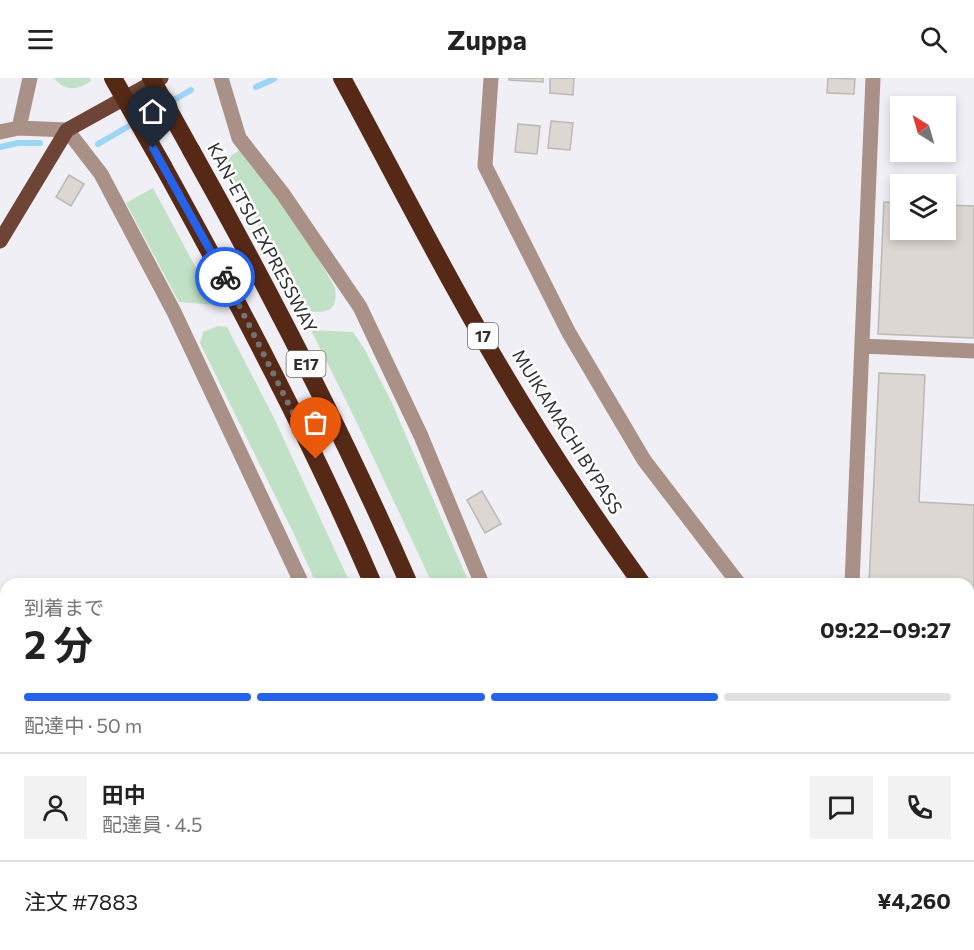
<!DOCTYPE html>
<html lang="ja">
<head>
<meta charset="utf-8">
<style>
  :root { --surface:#fff; --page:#f2f2f2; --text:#222; --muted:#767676; --line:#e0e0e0; --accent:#2563eb }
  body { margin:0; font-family:Commissioner,"Noto Sans JP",sans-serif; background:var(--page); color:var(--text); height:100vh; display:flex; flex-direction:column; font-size:22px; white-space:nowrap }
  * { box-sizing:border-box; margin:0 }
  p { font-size:20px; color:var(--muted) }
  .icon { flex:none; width:33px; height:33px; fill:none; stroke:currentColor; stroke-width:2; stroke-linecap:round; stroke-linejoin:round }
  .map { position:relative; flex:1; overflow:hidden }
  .drawer { position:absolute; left:0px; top:500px; width:975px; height:374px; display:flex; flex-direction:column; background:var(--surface); border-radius:18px 18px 0 0; box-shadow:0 3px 9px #0003 }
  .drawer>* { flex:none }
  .needle { width:39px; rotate:323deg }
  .buttons { position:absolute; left:890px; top:18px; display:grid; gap:12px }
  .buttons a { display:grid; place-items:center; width:66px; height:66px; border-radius:0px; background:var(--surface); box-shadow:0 3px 9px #0003; font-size:30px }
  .pin { position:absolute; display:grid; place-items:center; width:51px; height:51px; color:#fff; margin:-62px -26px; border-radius:50% 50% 50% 0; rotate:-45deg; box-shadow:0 0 6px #0007 }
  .pin .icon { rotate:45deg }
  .courier { position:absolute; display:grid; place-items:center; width:60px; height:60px; margin:-30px; border:4px solid #2563eb; border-radius:50%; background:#fff; color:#222; box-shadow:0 2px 8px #0007 }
  .head em { font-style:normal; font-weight:700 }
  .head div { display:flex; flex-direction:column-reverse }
  .head { display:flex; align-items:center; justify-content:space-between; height:102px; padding:0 24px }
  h1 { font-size:39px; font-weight:700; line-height:45px }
  .bar { display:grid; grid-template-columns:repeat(4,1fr); gap:9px 6px; align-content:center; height:72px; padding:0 24px }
  .bar i { height:8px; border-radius:4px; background:var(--line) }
  .bar .active { background:var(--accent) }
  .bar p { grid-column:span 4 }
  .line { display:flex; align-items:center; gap:15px; padding:0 24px; border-top:2px solid var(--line) }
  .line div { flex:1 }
  .round { display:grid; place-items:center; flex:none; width:63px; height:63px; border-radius:0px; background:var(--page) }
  header { display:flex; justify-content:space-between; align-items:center; height:78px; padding:0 24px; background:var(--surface); font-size:27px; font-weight:700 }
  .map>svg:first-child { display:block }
</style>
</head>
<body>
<header><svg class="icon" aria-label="menu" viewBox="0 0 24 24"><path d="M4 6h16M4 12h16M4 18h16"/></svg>Zuppa<svg class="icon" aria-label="search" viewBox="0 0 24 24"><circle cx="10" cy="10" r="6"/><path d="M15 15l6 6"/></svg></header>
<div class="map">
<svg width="974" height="872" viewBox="0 0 974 872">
  <rect width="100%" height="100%" fill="#efeff5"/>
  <path fill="#c1e1c6" d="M 54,0 L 90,0 L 91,3 C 77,12 65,14 54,0 Z
    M 243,70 L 295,139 L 335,210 C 339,238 323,234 301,233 L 249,128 L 223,83 Z
    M 153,110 L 216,227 L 179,224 L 126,125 Z
    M 218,248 L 227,249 L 274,340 L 350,505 L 316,505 L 293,454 L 200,265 L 203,254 Z
    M 311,252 L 353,254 L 365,272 L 392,325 L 469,505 L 432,505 L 359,349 Z
    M 464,867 L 497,867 L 499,872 L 466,872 Z
    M 576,867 L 610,867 L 612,872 L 577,872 Z"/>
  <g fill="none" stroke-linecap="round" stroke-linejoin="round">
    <path stroke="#9dd6f4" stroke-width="6" d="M 256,9 L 274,1
      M 98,66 L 191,12
      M 0,69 L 18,65 L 40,65"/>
  </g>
  <path fill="#dcd7d2" stroke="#bdb8b3" stroke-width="1.5" d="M 509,0 L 543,0 L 543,4 L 509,2 Z
    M 550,0 L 574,0 L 573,17 L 550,15 Z
    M 828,0 L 855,1 L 854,16 L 827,15 Z
    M 551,43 L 573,45 L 570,72 L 548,70 Z
    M 518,46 L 540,48 L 537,76 L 515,74 Z
    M 69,97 L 84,106 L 71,128 L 56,119 Z
    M 884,124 L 900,125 L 900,152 L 945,152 L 945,127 L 974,128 L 974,260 L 878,256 Z
    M 879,295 L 925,297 L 919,424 L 974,427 L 974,663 L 969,663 L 969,506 L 869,506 Z
    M 482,413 L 501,446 L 485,455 L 467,422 Z
    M 969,724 L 974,724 L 974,773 L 969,773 Z"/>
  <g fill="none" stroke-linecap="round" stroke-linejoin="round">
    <path stroke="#aa9188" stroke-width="15" d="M 221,0 L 239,60 L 283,116 L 360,229 L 421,358 L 482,506
      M 491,0 L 485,88 L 569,255 L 644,382 L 739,506
      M 19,50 L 30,0
      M 0,54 L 19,50 L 67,52 L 101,96 L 174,234 L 302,506
      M 862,268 L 974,273
      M 852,506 L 873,0
      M 0,652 L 6,653
      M 969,701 L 974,701
      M 455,867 L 457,872
      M 618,867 L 620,872"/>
    <path stroke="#6d4435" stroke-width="15" d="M 0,163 L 67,52 L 161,0"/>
    <path stroke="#562917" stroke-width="18" d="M 342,0 C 402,111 459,224 525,331 C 562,391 601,449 642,506
      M 191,72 C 270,213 344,357 409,506
      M 163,88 C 238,224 311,362 373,506
      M 518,867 L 520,872
      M 554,867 L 556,872
      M 924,867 L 928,872"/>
    <path stroke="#562917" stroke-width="18" d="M 113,0 L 163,88
      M 151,0 L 191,72"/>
  </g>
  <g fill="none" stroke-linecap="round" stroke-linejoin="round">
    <path stroke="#737376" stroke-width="6" stroke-dasharray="0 10.8" d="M 225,199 L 316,381"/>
    <path stroke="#2563eb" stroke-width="8" d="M 153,70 L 225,199"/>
  </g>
  <g text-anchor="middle" stroke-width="5" stroke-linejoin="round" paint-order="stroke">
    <g fill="#fdfdfe" stroke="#6e6e6f" stroke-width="1.5">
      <rect x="468" y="245" width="30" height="26" rx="4.5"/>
      <rect x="286.5" y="273" width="39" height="26" rx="4.5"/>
    </g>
    <g font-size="16" font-weight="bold" fill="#303032">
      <text x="483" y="264">17</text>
      <text x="306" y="292">E17</text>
    </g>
    <g font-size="18" fill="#303032" stroke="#fdfdfe">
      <text transform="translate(262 160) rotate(62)" y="6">KAN-ETSU EXPRESSWAY</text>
      <text transform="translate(567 354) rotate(58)" y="6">MUIKAMACHI BYPASS</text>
    </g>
  </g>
</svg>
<div class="buttons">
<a><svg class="needle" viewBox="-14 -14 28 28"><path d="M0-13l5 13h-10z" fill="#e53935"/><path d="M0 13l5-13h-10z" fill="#767676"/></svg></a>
<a><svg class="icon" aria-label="layers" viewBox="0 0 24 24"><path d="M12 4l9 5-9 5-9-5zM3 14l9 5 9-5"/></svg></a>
</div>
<div class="pin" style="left:316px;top:381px;background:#ea580c"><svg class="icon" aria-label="bag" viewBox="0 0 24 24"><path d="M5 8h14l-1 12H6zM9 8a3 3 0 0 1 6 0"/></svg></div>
<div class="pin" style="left:153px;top:70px;background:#1f2937"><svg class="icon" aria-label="home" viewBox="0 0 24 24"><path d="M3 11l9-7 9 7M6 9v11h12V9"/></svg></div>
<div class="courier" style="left:225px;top:199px"><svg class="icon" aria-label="bike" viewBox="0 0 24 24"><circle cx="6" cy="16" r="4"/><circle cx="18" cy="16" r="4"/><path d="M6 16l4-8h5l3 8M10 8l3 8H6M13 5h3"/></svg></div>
<section class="drawer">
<div class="head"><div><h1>2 分</h1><p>到着まで</p></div><em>09:22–09:27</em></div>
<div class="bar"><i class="active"></i><i class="active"></i><i class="active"></i><i></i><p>配達中 · 50 m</p></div>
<div class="line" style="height:108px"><a class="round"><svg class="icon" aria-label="person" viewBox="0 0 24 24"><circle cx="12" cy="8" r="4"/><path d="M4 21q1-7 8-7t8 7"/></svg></a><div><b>田中</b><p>配達員 · 4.5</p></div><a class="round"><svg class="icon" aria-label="chat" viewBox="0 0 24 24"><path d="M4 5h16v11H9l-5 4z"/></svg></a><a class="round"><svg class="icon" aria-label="phone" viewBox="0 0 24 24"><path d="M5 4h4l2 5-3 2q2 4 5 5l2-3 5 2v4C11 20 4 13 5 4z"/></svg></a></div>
<div class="line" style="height:78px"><div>注文 #7883</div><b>¥4,260</b></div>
</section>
</div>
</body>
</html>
